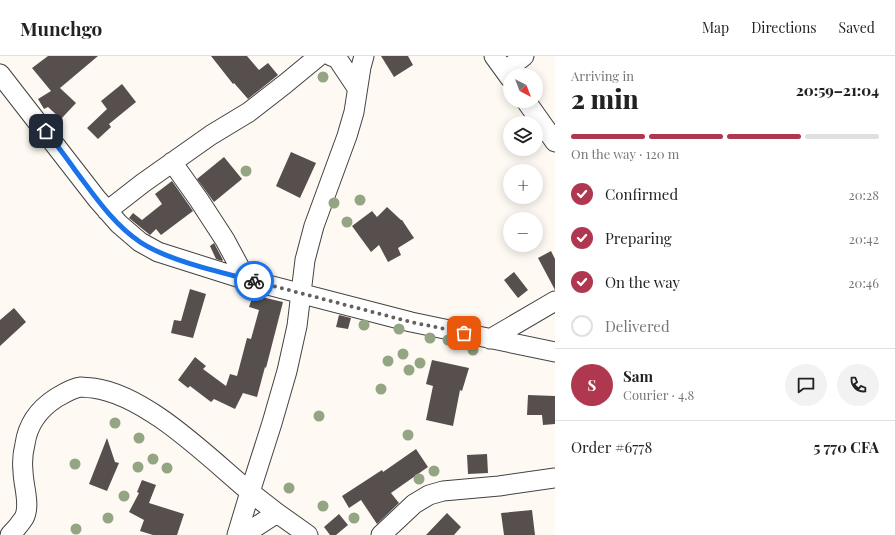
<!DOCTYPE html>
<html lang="en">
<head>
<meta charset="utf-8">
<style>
  :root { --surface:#fff; --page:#f2f2f2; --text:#222; --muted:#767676; --line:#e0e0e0; --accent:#b03750 }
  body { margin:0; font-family:"Playfair Display",serif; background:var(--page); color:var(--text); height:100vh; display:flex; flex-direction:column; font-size:15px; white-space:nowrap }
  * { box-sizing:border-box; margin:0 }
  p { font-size:13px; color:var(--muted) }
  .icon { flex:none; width:22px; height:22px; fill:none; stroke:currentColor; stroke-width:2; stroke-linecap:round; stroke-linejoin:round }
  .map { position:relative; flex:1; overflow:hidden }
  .side { display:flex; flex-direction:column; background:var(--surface); width:340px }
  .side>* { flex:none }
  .needle { width:26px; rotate:138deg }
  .fabs { position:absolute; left:503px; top:12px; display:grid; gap:8px }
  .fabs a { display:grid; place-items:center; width:40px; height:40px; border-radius:50%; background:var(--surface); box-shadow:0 2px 10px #0003; font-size:20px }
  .pin { position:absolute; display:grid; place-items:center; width:34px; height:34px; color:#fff; margin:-17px; border-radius:8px; box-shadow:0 2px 6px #0006 }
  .courier { position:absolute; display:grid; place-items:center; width:40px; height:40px; margin:-20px; border:3px solid #1a73e8; border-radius:50%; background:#fff; color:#222; box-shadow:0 1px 5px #0007 }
  .head em { font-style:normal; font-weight:800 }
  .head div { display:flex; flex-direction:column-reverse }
  .head { display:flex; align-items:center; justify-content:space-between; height:68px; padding:0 16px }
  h1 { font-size:26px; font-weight:800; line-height:30px }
  .bar { display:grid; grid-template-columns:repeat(4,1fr); gap:6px 4px; align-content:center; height:48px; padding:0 16px }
  .bar i { height:5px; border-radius:3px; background:var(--line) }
  .bar .active { background:var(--accent) }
  .bar p { grid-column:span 4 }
  .line { display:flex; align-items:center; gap:10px; padding:0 16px; border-top:1px solid var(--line) }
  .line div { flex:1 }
  .round { display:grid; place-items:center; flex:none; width:42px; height:42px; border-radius:21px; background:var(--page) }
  ol { padding:0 16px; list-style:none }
  li { display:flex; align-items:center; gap:12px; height:44px }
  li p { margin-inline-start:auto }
  li .icon { padding:4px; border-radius:50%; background:var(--accent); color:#fff; stroke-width:4 }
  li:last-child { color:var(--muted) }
  li i { width:22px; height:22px; border:2px solid var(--line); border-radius:50% }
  header { display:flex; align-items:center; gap:24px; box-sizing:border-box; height:56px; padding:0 20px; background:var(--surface); border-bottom:1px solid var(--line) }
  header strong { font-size:19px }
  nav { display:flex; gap:22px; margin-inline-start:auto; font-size:14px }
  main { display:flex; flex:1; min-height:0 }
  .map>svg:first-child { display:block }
</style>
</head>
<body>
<header>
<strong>Munchgo</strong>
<nav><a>Map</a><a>Directions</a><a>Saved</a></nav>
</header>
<main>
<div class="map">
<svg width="555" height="479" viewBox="0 0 555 479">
  <rect width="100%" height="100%" fill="#fefaf3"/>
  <path fill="#574f4d" d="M 48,0 L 98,0 L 60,32 L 76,47 L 61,63 L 48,51 L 44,53 L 38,43 L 51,35 L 32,12 Z
    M 211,0 L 247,0 L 259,14 L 268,7 L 278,19 L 248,43 L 234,27 L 233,28 Z
    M 381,0 L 408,0 L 413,9 L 394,21 Z
    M 122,28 L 136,46 L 109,68 L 111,71 L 98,83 L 87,72 L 107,53 L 101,45 Z
    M 291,96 L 316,107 L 300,142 L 276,130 Z
    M 224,101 L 242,123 L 214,146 L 197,123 Z
    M 172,125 L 193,155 L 161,179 L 156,173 L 150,179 L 129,162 L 133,157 L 142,164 L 162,148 L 155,138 Z
    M 387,151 L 401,164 L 402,164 L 414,182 L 398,192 L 401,199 L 388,206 L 379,189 L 371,196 L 352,170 L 372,155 L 377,161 Z
    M 214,187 L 223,204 L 222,205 L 216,203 L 210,190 Z
    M 551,195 L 555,203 L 555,234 L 538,202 Z
    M 514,216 L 528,234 L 518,242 L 504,224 Z
    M 190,233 L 206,238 L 193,282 L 171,277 L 174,264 L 181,265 Z
    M 253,239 L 283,246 L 266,312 L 265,311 L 257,341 L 243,337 L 235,353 L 214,343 L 211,346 L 190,330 L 188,332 L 178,324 L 195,301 L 206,310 L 203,313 L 226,330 L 230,318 L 237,320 L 247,282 L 251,283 L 259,254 L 249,251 Z
    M 14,252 L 26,266 L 0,290 L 0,264 Z
    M 339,259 L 351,262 L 348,273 L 336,271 Z
    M 432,304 L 469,312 L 462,335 L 460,334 L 453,370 L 426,364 L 433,330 L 426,328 Z
    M 528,339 L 555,340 L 555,368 L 543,369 L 542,359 L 527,359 Z
    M 107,382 L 115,406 L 119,407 L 107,435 L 89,428 Z
    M 416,393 L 428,411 L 391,437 L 399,447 L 377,468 L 361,444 L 349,452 L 342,440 L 382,414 L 383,416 Z
    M 487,398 L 488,417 L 468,418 L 467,399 Z
    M 142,424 L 156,429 L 149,447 L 184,458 L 177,479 L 153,479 L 140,475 L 144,464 L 129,456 L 139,437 L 137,436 Z
    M 532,454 L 535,479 L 504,479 L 501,457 Z
    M 447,457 L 461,471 L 454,479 L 426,479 Z
    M 339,458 L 348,469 L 336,479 L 330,479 L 324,471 Z"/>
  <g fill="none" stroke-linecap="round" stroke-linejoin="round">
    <defs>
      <path id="minor" d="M 331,0 L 337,2 L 357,32
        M 494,0 L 510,22
        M 505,15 L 524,0
        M 0,18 L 97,143 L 119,168 L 140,186 L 158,196 L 237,221 L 411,266 L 555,296
        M 526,45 L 555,86
        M 172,106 L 199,144 L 225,184 L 246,223
        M 107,155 L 143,127 L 211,79 L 249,56 L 285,28 L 319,0
        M 490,283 L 555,245
        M 277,457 L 250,436 L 272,367 L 287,315 L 297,270 L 305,204 L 314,170 L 347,80 L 354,56 L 361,11 L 364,0
        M 10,479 C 15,474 20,468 24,462 C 31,449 23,429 23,415 C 22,406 23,396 25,388 C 28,367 39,353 56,342 C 63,338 72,332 81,331 C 84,331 89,332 93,332 C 147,339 208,401 250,436 L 237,479
        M 246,479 L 254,472 L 277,457 L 308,479
        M 381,479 L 414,448 L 429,439 L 443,435 L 499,430 L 555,422"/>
    </defs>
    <use href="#minor" stroke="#424242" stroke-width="21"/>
    <use href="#minor" stroke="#fff" stroke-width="19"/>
  </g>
  <g fill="#93a583">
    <circle cx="323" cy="21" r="5.5"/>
    <circle cx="246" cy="115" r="5.5"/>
    <circle cx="360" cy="144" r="5.5"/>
    <circle cx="334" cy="147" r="5.5"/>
    <circle cx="347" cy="166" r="5.5"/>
    <circle cx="364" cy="269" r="5.5"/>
    <circle cx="399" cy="273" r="5.5"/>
    <circle cx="430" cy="282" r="5.5"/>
    <circle cx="448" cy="284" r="5.5"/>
    <circle cx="473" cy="294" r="5.5"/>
    <circle cx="403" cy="298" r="5.5"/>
    <circle cx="388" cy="305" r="5.5"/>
    <circle cx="420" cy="307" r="5.5"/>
    <circle cx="409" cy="314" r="5.5"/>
    <circle cx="381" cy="333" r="5.5"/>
    <circle cx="319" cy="360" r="5.5"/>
    <circle cx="115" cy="367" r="5.5"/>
    <circle cx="408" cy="379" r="5.5"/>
    <circle cx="139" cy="382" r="5.5"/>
    <circle cx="153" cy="403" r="5.5"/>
    <circle cx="75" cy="408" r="5.5"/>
    <circle cx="138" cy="411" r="5.5"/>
    <circle cx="167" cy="412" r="5.5"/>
    <circle cx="434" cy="415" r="5.5"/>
    <circle cx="419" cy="423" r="5.5"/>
    <circle cx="289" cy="432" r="5.5"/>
    <circle cx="124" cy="440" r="5.5"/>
    <circle cx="323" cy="450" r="5.5"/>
    <circle cx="108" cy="462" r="5.5"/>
    <circle cx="354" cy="462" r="5.5"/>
    <circle cx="76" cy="473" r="5.5"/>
  </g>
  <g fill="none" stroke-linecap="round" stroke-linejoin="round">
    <path stroke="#63615f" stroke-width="4" stroke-dasharray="0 7.2" d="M 254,225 L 411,266 L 464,277"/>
    <path stroke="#1a73e8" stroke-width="5" d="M 46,75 C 56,88 66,101 75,114 C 94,139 113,168 140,186 C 169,205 220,216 254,225"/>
  </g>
</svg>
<div class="fabs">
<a><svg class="needle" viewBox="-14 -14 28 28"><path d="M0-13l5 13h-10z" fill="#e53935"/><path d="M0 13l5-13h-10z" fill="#767676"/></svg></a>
<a><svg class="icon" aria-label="layers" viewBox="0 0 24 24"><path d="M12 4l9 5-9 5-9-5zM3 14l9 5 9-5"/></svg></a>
<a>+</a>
<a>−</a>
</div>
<div class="pin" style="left:464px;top:277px;background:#ea580c"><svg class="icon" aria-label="bag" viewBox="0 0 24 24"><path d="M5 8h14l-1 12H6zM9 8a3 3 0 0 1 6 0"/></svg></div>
<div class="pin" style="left:46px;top:75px;background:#1f2937"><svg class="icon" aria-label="home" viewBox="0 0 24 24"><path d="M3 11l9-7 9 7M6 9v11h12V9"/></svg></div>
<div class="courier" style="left:254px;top:225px"><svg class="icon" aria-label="bike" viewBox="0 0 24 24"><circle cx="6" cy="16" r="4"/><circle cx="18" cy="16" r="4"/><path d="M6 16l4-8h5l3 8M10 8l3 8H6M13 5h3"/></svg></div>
</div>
<section class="side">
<div class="head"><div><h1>2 min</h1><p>Arriving in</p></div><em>20:59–21:04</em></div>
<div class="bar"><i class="active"></i><i class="active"></i><i class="active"></i><i></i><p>On the way · 120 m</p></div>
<ol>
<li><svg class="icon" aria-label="check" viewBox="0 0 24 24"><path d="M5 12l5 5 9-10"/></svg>Confirmed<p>20:28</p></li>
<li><svg class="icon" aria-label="check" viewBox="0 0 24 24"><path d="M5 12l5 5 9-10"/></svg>Preparing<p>20:42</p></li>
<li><svg class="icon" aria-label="check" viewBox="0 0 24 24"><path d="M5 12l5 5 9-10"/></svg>On the way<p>20:46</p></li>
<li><i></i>Delivered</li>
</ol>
<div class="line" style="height:72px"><b class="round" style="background:var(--accent);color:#fff">S</b><div><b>Sam</b><p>Courier · 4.8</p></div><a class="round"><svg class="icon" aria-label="chat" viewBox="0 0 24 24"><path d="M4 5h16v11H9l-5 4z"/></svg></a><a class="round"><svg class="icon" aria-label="phone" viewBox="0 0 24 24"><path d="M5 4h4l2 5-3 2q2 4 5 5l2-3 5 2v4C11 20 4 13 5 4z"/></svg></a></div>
<div class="line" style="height:52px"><div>Order #6778</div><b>5 770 CFA</b></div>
</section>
</main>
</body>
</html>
